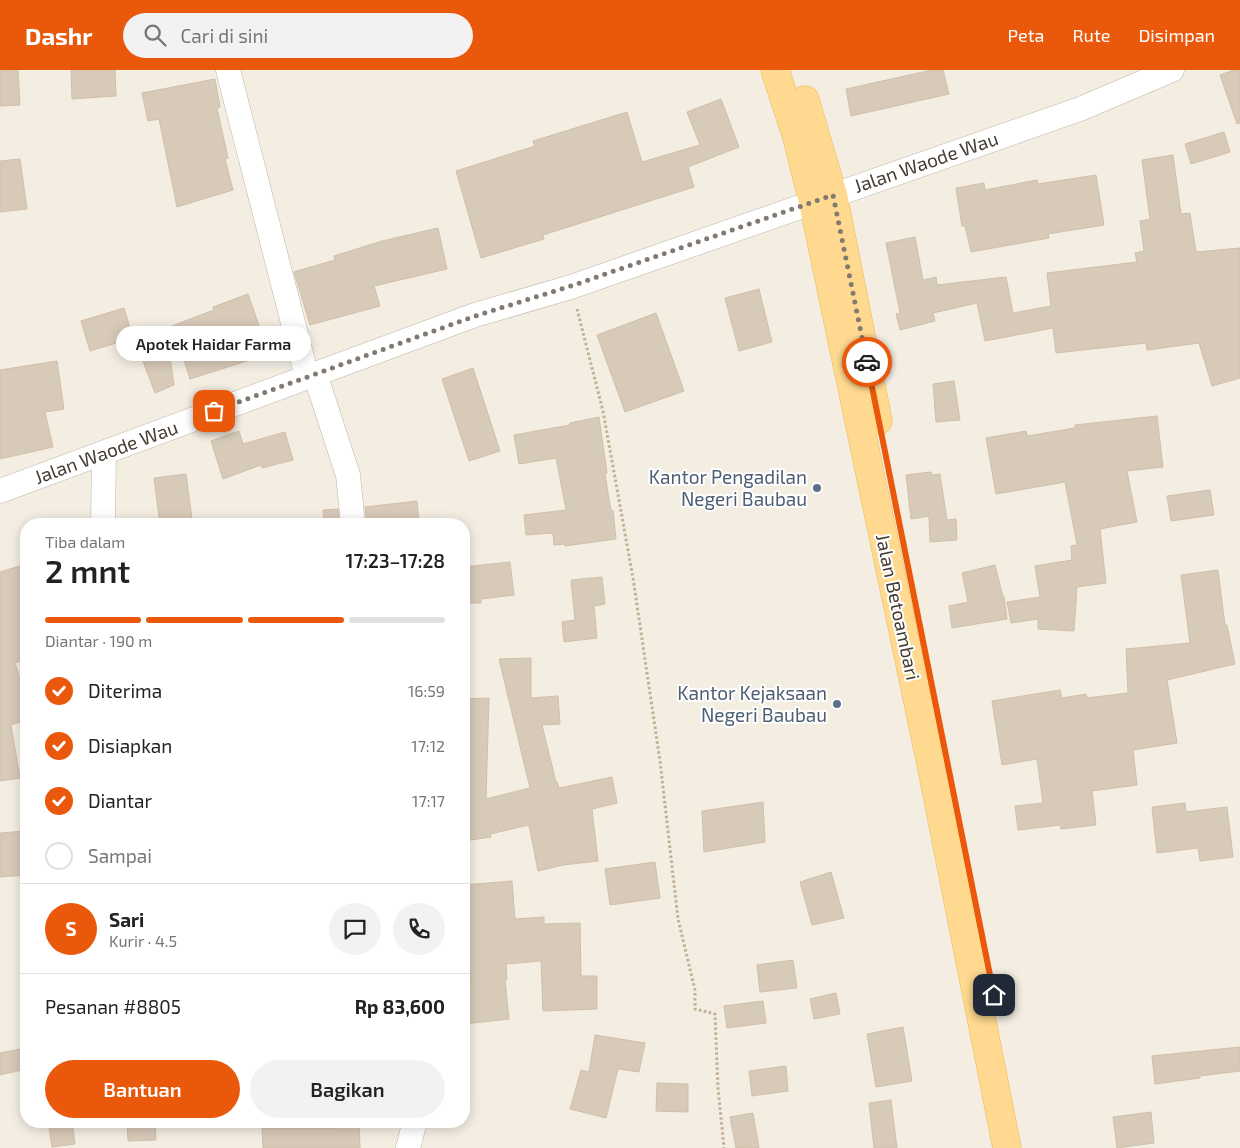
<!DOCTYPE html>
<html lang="id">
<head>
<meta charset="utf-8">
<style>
  :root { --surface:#fff; --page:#f2f2f2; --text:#222; --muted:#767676; --line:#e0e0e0; --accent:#ea580c }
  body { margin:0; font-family:"Exo 2",sans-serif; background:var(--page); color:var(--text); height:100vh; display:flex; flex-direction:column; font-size:19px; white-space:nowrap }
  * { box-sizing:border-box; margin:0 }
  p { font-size:16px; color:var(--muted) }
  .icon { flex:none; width:28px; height:28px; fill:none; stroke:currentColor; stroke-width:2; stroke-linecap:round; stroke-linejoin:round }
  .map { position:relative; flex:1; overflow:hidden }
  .details { position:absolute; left:20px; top:448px; width:450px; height:610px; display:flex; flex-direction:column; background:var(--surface); border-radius:20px; box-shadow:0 2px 12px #0003 }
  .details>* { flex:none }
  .pin { position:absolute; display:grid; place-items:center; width:42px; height:42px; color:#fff; margin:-21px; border-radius:10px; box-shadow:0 2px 8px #0006 }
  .courier { position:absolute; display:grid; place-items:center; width:50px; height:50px; margin:-25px; border:4px solid #ea580c; border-radius:50%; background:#fff; color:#222; box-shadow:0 1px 6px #0007 }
  .bubble { position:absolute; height:35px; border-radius:18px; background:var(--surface); box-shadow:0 2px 12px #0003; font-size:16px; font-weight:600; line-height:35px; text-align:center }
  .summary em { font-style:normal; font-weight:600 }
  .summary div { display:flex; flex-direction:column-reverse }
  .summary { display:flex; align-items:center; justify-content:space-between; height:85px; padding:0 25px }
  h1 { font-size:32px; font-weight:600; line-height:38px }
  .bar { display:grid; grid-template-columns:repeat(4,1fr); gap:8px 5px; align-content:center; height:60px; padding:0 25px }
  .bar i { height:6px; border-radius:4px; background:var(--line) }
  .bar .selected { background:var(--accent) }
  .bar p { grid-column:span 4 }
  .line { display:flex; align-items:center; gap:12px; padding:0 25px; border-top:1px solid var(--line) }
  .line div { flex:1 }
  .round { display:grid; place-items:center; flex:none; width:52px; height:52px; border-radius:26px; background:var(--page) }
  ol { padding:0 25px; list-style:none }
  li { display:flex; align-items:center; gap:15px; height:55px }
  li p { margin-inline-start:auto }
  li .icon { padding:5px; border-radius:50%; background:var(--accent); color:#fff; stroke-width:4 }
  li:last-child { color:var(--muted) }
  li i { width:28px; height:28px; border:2px solid var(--line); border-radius:50% }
  .button { display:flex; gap:10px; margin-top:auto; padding:10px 25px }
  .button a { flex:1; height:58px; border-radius:30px; background:var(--accent); color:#fff; font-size:20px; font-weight:600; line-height:58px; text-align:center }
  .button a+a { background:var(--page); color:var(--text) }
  header { display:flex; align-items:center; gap:30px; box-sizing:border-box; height:70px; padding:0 25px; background:var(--accent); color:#fff }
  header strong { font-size:24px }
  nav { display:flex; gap:28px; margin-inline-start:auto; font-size:18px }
  .search { width:350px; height:45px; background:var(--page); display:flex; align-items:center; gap:12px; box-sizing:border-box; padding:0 18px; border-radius:28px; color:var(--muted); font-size:19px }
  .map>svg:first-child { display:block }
</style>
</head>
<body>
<header>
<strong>Dashr</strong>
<div class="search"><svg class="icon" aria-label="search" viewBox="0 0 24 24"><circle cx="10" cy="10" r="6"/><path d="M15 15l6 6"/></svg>Cari di sini</div>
<nav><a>Peta</a><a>Rute</a><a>Disimpan</a></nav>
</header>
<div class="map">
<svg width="1240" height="1078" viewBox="0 0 1240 1078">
  <rect width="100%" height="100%" fill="#f3ede2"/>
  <path fill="#d8cab9" stroke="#d0bfa9" d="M 0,0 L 18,0 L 20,35 L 0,36 Z
    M 71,0 L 115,0 L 116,26 L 72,29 Z
    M 932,0 L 943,0 L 949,24 L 851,46 L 846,19 Z
    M 1234,0 L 1240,0 L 1240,53 L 1237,54 L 1220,5 Z
    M 215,9 L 220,37 L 217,38 L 228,88 L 225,89 L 233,120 L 177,137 L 159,49 L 148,51 L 142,23 Z
    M 721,29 L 739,77 L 688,97 L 694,117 L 543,165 L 544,169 L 481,188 L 456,101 L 535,76 L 533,71 L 627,42 L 642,92 L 700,75 L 687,42 Z
    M 1224,62 L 1230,82 L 1191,94 L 1185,74 Z
    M 1173,85 L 1181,144 L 1190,143 L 1196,182 L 1240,178 L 1240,308 L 1212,316 L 1199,273 L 1147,280 L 1146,273 L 1056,283 L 1053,258 L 985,271 L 977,233 L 933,243 L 935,251 L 900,260 L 896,244 L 900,243 L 886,173 L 915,167 L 923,210 L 936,207 L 937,215 L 1006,207 L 1013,243 L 1051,236 L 1047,203 L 1137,192 L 1135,183 L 1144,181 L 1140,151 L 1150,149 L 1142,90 Z
    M 20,89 L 27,139 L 0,142 L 0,91 Z
    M 1096,105 L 1104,155 L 1048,164 L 1049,168 L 971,182 L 965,156 L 962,156 L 956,118 L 984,113 L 985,120 L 1037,110 L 1038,114 Z
    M 438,158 L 447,199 L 374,216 L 380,236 L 310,255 L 294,202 L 335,190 L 334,186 L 382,171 Z
    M 759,219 L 772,272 L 739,281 L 725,228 Z
    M 248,224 L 269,284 L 190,309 L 182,284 L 170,287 L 174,315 L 155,323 L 135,270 L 214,240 L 213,237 Z
    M 124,238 L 133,268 L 90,281 L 81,251 Z
    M 656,243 L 684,321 L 625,342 L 597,265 Z
    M 57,291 L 64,339 L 45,342 L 53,377 L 0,389 L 0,300 Z
    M 473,298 L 500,381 L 469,391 L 442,309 Z
    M 954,311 L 960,350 L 936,352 L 933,314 Z
    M 1157,346 L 1163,397 L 1127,401 L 1137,452 L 1100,459 L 1106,513 L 1077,517 L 1074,561 L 1038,559 L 1038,549 L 1011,553 L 1007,532 L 1040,527 L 1035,496 L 1072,490 L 1071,476 L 1077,475 L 1065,412 L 996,424 L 986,368 L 1026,361 L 1027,366 L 1075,358 L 1075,355 Z
    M 599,347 L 607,403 L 605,404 L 611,441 L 613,440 L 616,469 L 565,476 L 565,474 L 554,475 L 553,463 L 526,465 L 524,445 L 566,440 L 556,388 L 519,394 L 514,365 L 570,355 L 570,353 Z
    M 239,361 L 243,374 L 285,362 L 293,390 L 262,398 L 261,395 L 223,409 L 211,371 Z
    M 931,402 L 932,405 L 940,404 L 947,450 L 956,449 L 957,470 L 930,472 L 929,446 L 911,449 L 906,405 Z
    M 186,404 L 192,449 L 160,454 L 154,408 Z
    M 1210,420 L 1214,445 L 1171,451 L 1167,426 Z
    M 417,431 L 419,454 L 367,454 L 365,437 Z
    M 338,439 L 339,454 L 324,454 L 323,440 Z
    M 510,492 L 514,525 L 481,529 L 481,533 L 464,533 L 464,497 Z
    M 26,494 L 26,589 L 15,593 L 26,628 L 26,650 L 11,655 L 20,708 L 0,711 L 0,502 Z
    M 995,495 L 1003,527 L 1004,526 L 1007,549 L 952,558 L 949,536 L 968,532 L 962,503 Z
    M 1218,500 L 1225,555 L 1227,555 L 1235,594 L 1167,610 L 1177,673 L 1133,680 L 1137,715 L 1092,721 L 1096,755 L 1061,759 L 1060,755 L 1018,760 L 1015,736 L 1043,733 L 1037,689 L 1002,695 L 992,631 L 1060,620 L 1062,628 L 1086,624 L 1087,628 L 1128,623 L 1126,579 L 1190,573 L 1181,505 Z
    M 602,507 L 605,534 L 594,536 L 597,568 L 564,572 L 562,552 L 575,550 L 571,510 Z
    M 531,588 L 531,628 L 558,626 L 560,654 L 542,655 L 556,712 L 557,712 L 559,718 L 612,707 L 617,733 L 592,739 L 598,791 L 563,795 L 538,801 L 529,755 L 490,764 L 491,767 L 464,771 L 464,629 L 489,628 L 486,729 L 530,718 L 499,589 Z
    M 763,732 L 765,772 L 704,782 L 702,741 Z
    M 1185,733 L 1186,742 L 1227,737 L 1233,787 L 1200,791 L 1198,778 L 1157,783 L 1152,737 Z
    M 26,761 L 26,805 L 0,807 L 0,763 Z
    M 655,792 L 660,828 L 610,835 L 605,799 Z
    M 831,802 L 844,848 L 812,855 L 800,812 Z
    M 512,811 L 515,849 L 544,847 L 544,854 L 580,853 L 581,906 L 597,906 L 597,939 L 543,941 L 541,891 L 506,894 L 507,910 L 505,910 L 509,949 L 464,954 L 464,922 L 471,921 L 469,880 L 464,880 L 464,853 L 466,852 L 464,815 Z
    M 793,890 L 797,918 L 760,922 L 757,895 Z
    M 836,923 L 840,944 L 814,949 L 810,929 Z
    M 763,931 L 766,953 L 727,958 L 724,936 Z
    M 903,957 L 912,1011 L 876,1017 L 867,964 Z
    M 595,965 L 645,973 L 639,1002 L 618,999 L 606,1048 L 570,1039 L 581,1000 L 589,1002 Z
    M 1240,977 L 1240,1001 L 1200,1006 L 1200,1008 L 1155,1014 L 1152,986 Z
    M 26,978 L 26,999 L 0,1005 L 0,983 Z
    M 786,996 L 788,1021 L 752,1026 L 749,1001 Z
    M 657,1013 L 688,1014 L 688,1042 L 656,1041 Z
    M 891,1030 L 897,1078 L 874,1078 L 869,1033 Z
    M 1151,1042 L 1154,1073 L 1117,1078 L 1113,1047 Z
    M 753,1043 L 759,1078 L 736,1078 L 730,1047 Z
    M 48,1051 L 72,1051 L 75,1074 L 52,1077 Z
    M 127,1051 L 155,1051 L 156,1070 L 128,1071 Z
    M 339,1051 L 359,1051 L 360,1078 L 263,1078 L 262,1058 L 339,1058 Z"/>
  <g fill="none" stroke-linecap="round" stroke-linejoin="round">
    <defs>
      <path id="minor" d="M 228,0 L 307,307
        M 315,304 L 348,405 L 353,454
        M 0,421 L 475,245 L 571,217 L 1080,39 L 1172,0
        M 103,454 L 104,383
        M 408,1078 L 415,1051"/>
      <path id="major" d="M 775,0 L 797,67 L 813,132 L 931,694 L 1007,1078
        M 805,30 L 833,125 L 878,351"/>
    </defs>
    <use href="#minor" stroke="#bfb4a4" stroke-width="25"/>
    <use href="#major" stroke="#edb855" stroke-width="29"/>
    <path stroke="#c2af94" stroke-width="3" stroke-dasharray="2.5 2.5" stroke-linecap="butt" d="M 577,239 L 603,341 L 633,508 L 660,691 L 678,849 L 695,920 L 695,939 L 715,944 L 718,1018 L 724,1078"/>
    <use href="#minor" stroke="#fff" stroke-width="24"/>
    <use href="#major" stroke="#ffd98f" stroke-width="28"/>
  </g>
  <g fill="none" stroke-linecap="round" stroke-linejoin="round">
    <path stroke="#827a70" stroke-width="5" stroke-dasharray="0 9" d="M 214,341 L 475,246 L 571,216 L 833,125 L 867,292"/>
    <path stroke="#ea580c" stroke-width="6" d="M 867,292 L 994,925"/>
  </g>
  <g fill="#5c6f8a" stroke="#fff" stroke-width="2">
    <circle cx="817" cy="418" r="5"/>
    <circle cx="837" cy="634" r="5"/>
  </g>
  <g text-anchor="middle" stroke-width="4" stroke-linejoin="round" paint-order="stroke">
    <g font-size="19" fill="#453c32" stroke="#fff">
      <text transform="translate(926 92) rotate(-19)" y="7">Jalan Waode Wau</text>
      <text transform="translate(106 382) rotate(-20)" y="7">Jalan Waode Wau</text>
      <text transform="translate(898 537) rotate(78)" y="7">Jalan Betoambari</text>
    </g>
    <g font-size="19" fill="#4e5e75" stroke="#fff" text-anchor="end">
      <text x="807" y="414">Kantor Pengadilan<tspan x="807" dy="22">Negeri Baubau</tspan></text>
      <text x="827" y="630">Kantor Kejaksaan<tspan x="827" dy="22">Negeri Baubau</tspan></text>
    </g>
  </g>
</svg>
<div class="pin" style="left:214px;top:341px;background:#ea580c"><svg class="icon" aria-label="bag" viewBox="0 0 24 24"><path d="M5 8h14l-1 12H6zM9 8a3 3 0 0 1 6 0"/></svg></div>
<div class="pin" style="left:994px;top:925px;background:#1f2937"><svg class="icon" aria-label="home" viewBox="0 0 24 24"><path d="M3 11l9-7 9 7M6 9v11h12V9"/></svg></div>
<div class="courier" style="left:867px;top:292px"><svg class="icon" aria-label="car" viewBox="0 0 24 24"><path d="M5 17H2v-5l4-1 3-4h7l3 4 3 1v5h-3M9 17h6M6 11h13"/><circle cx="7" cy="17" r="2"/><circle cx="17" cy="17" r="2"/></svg></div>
<div class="bubble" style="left:116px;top:256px;width:195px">Apotek Haidar Farma</div>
<section class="details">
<div class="summary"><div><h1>2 mnt</h1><p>Tiba dalam</p></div><em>17:23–17:28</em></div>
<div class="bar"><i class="selected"></i><i class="selected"></i><i class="selected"></i><i></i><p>Diantar · 190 m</p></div>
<ol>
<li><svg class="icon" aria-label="check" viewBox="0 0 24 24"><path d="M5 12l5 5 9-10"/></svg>Diterima<p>16:59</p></li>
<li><svg class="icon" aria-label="check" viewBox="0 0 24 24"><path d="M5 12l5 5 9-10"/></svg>Disiapkan<p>17:12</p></li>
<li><svg class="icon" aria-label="check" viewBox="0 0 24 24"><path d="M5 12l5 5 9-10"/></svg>Diantar<p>17:17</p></li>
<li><i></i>Sampai</li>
</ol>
<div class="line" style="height:90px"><b class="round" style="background:var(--accent);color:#fff">S</b><div><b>Sari</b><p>Kurir · 4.5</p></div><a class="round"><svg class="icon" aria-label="chat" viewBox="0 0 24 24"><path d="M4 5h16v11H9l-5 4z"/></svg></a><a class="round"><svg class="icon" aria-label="phone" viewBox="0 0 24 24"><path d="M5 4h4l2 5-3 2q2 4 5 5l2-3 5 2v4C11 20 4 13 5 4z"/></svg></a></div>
<div class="line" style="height:65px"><div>Pesanan #8805</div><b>Rp 83,600</b></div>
<div class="button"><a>Bantuan</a><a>Bagikan</a></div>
</section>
</div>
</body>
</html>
